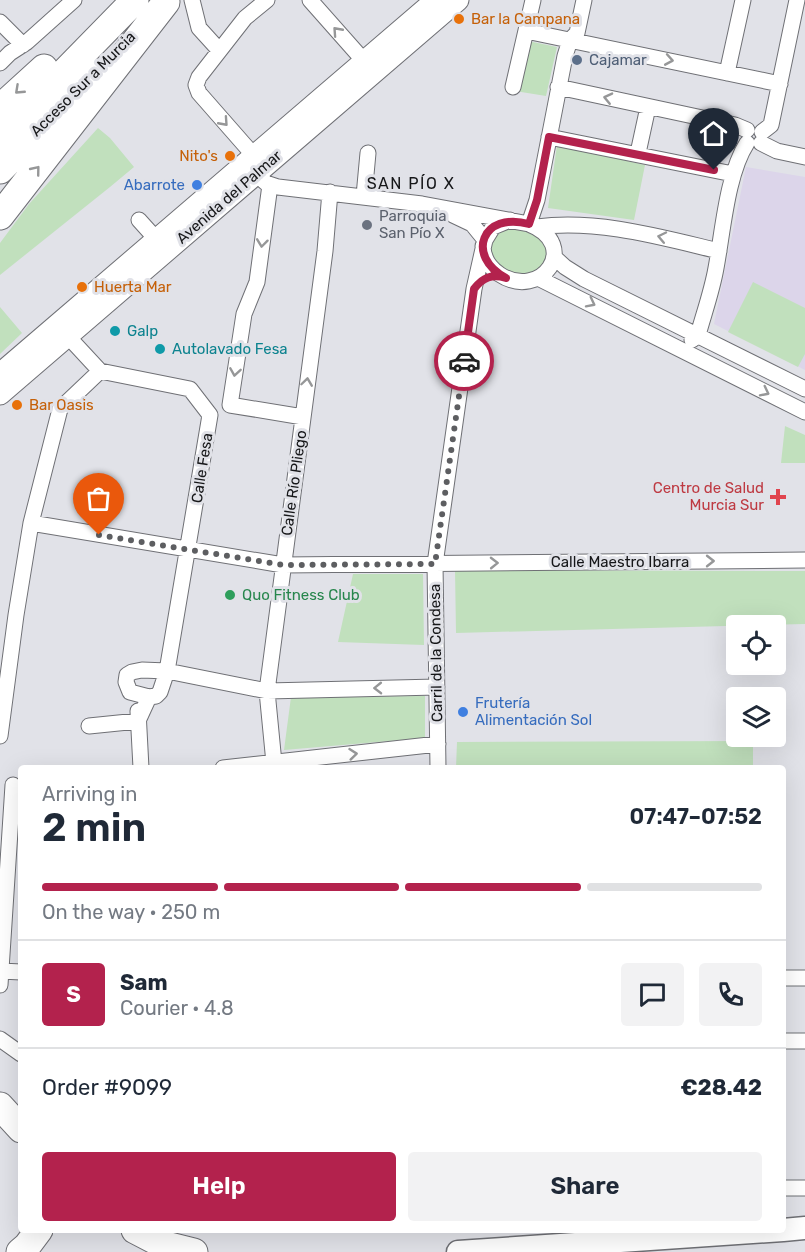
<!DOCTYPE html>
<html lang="en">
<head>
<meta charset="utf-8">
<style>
  :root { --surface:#fff; --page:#f2f2f3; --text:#1f2937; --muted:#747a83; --line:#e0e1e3; --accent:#b3224d }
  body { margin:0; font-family:Rubik,sans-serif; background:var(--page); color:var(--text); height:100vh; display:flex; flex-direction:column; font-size:22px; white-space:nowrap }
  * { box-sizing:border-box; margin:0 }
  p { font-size:20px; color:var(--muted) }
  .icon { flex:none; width:33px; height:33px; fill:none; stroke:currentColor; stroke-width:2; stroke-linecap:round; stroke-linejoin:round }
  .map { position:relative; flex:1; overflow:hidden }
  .details { position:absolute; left:18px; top:765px; width:768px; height:468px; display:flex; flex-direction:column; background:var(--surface); border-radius:6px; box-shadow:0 6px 24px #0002 }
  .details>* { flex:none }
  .tools { position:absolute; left:726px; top:615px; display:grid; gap:12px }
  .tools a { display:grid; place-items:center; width:60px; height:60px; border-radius:6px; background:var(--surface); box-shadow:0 6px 24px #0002; font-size:30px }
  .pin { position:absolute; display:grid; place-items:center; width:51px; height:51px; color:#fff; margin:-62px -26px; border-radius:50% 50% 50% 0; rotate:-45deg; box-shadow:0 0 6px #0007 }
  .pin .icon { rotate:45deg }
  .courier { position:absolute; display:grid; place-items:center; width:60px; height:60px; margin:-30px; border:4px solid #b3224d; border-radius:50%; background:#fff; color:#222; box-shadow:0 2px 8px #0007 }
  .headline em { font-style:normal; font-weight:600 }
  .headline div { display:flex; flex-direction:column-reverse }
  .headline { display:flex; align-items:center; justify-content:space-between; height:102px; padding:0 24px }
  h1 { font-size:39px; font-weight:600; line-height:45px }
  .bar { display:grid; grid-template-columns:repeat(4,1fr); gap:9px 6px; align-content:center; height:72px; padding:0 24px }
  .bar i { height:8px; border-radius:4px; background:var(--line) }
  .bar .on { background:var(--accent) }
  .bar p { grid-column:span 4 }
  .line { display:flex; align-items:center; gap:15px; padding:0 24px; border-top:2px solid var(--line) }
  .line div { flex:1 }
  .round { display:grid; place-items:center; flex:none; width:63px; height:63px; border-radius:6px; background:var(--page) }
  .cta { display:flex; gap:12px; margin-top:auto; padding:12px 24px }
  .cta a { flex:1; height:69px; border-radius:6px; background:var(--accent); color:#fff; font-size:24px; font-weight:600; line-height:69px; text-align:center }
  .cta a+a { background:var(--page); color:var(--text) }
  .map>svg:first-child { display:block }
</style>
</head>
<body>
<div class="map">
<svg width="805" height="1252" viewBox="0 0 805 1252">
  <rect width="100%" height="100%" fill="#e1e2e8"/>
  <path fill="#dcd5ea" d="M 746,167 L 805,177 L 805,370 L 714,324 Z"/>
  <path fill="#c1e0bd" d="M 528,41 L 557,47 L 546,96 L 515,91 Z
    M 98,128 L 110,138 L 134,167 L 110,187 L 0,275 L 0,243 L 29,204 Z
    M 557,145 L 645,165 L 634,220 L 548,208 Z
    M 510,228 C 536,231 562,248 535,272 C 502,282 468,243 510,228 Z
    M 753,282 L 805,308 L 805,354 L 798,367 L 728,332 Z
    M 0,307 L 22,333 L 0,354 Z
    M 785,426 L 805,435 L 805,463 L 781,463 Z
    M 455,570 L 805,571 L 805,624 L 456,633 Z
    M 353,574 L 423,574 L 424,645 L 338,642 Z
    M 425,696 L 425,738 L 284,750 L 291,697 Z
    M 753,741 L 753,768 L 456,768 L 457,742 Z"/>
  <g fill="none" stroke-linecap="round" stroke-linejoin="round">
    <defs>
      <path id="street" d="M 192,0 L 199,28 L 219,50
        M 267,0 L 245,18 L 199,77 L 196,85 L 199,93 L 249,150 L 256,174 L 266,183 L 278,187 L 422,204 L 529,224 C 582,245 541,302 499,274 C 489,267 483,258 483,246
        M 310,0 L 364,61
        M 0,22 L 23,45
        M 526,31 L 780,84
        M 0,63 L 10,53 L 27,42 L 74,0
        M 727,73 L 743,0
        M 513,87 L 533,0
        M 558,87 L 735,125 L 747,130
        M 762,132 L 771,125 L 797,0
        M 549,137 L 733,174
        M 761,143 L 777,151 L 805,157
        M 638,153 L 648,107
        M 270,185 L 257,282 L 244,314 L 230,405 L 303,417
        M 364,196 L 368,153
        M 453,215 L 472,224 L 485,240
        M 139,220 L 157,240
        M 529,224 L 537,200 L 565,56 L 570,40 L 577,33 L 584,0
        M 537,227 C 597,219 660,237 719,251
        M 554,257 L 565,267 L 584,279 L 805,389
        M 538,278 L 805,412
        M 62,330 L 100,371 L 190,389 L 210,415 L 167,671 L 160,692 L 156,696 L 149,697 L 138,721
        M 692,340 L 698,335 C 704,313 712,291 716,268 C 723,231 727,174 747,143
        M 31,523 L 283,565 L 805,560
        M 149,697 L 130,692 L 126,682 L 127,675 L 132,672 L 142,670 L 167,671 L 267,691 L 437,687
        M 138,711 L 141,768
        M 89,726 L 138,721
        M 0,736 L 16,615 L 31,523 L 60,409 L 100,371
        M 274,763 L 267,691 L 325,251 L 330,192
        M 223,768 L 438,744
        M 438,768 L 435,564 L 474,289 L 485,240 L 493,227 L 510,220
        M 1,971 L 21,972
        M 783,978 L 805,978
        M 0,985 L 13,785
        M 0,1039 L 21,1054
        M 783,1041 L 805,1041
        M 783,1188 L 805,1188"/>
      <path id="secondary" d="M 0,374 L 436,0
        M 0,394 L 458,0"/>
      <path id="primary" d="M 783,1230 L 805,1228
        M 458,1252 L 783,1230"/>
      <path id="highway" d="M 0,108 L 44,68
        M 0,138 L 135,0
        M 0,170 L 95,73
        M 0,216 L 166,2
        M 0,1106 L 21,1129
        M 135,1230 L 162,1244 L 194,1252
        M 20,1252 L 27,1246 L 39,1230"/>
    </defs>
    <use href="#street" stroke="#6f7075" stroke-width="17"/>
    <use href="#secondary" stroke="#6f7075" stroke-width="23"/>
    <use href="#primary" stroke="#6f7075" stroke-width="25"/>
    <use href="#highway" stroke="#6f7075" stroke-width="29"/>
    <use href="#street" stroke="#fff" stroke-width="15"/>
    <use href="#secondary" stroke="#fff" stroke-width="21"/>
    <use href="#primary" stroke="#fff" stroke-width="22"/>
    <use href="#highway" stroke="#fff" stroke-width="27"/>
  </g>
  <defs><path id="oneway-chevron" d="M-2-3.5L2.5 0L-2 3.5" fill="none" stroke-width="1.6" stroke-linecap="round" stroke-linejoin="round" transform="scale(1.5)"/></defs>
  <g stroke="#969798">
    <use href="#oneway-chevron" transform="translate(337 31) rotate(-132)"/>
    <use href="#oneway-chevron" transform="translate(669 60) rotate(10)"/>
    <use href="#oneway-chevron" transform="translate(19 90) rotate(137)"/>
    <use href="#oneway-chevron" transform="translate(608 98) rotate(-167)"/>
    <use href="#oneway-chevron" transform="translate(224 122) rotate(48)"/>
    <use href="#oneway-chevron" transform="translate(36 170) rotate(-51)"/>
    <use href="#oneway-chevron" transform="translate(662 237) rotate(-168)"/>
    <use href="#oneway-chevron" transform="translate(262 243) rotate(97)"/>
    <use href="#oneway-chevron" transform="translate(591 303) rotate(27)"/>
    <use href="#oneway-chevron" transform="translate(235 372) rotate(99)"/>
    <use href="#oneway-chevron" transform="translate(307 382) rotate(-82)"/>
    <use href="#oneway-chevron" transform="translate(765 392) rotate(27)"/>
    <use href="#oneway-chevron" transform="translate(710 561)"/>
    <use href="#oneway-chevron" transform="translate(494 563) rotate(-1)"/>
    <use href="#oneway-chevron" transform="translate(378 688) rotate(179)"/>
    <use href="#oneway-chevron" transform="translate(353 754) rotate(-6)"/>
  </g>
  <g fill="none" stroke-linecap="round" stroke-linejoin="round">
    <path stroke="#5d5e61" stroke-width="6" stroke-dasharray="0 10.8" d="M 99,535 L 283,565 L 435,564 L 464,361"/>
    <path stroke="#b3224d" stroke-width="8" d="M 464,361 L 474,289 C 483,277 492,274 506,278 C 465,256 482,211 529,224 L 537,200 L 549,137 L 714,170"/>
  </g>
  <g fill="#e8710a" stroke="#e1e2e8" stroke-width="2">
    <circle cx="459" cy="19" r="6"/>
    <circle cx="230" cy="156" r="6"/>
    <circle cx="82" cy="287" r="6"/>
    <circle cx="17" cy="405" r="6"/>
  </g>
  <circle fill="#5c6f8a" stroke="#e1e2e8" stroke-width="2" cx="577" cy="60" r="6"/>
  <g fill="#3f7fe0" stroke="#e1e2e8" stroke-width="2">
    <circle cx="197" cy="185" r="6"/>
    <circle cx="463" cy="712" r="6"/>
  </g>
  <circle fill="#6b7280" stroke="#e1e2e8" stroke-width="2" cx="367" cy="225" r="6"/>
  <g fill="#0f9aa8" stroke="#e1e2e8" stroke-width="2">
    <circle cx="115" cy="331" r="6"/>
    <circle cx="160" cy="349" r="6"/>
  </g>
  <path fill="#e0444e" stroke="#e1e2e8" stroke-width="2" d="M775 488h6v6h6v6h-6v6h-6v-6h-6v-6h6z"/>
  <circle fill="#2e9e5b" stroke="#e1e2e8" stroke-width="2" cx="230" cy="595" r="6"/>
  <g text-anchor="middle" stroke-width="6" stroke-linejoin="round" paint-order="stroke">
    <g font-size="15" fill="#c56008" stroke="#e1e2e8" text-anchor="start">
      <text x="471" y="24">Bar la Campana</text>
      <text x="218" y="161" text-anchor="end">Nito's</text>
      <text x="94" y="292">Huerta Mar</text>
      <text x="29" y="410">Bar Oasis</text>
    </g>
    <g font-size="15" fill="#4e5e75" stroke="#e1e2e8" text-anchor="start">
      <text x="589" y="65">Cajamar</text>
    </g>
    <g font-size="15" fill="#161719" stroke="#e1e2e8">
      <text transform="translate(83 84) rotate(-45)" y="5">Acceso Sur a Murcia</text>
      <text transform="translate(229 197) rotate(-41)" y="5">Avenida del Palmar</text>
      <text transform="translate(202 468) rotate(-81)" y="5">Calle Fesa</text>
      <text transform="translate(294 483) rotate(-82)" y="5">Calle Río Pliego</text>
      <text x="620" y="567">Calle Maestro Ibarra</text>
      <text transform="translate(436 653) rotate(-91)" y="5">Carril de la Condesa</text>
    </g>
    <g font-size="15" fill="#366cbe" stroke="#e1e2e8" text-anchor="end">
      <text x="185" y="190">Abarrote</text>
      <text x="475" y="708" text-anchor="start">Frutería<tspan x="475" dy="17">Alimentación Sol</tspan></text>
    </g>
    <g font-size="15" fill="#5b616d" stroke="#e1e2e8" text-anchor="start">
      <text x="379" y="221">Parroquia<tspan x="379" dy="17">San Pío X</tspan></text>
    </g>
    <g font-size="15" fill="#0d838f" stroke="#e1e2e8" text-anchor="start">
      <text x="127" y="336">Galp</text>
      <text x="172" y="354">Autolavado Fesa</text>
    </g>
    <g font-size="15" fill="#be3a42" stroke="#e1e2e8" text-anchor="end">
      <text x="764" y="493">Centro de Salud<tspan x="764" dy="17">Murcia Sur</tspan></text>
    </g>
    <g font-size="15" fill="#27864d" stroke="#e1e2e8" text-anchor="start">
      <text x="242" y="600">Quo Fitness Club</text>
    </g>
    <g font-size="16" letter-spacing="1.5" fill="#161719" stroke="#e1e2e8">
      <text x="411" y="189">SAN PÍO X</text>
    </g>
  </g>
</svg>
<div class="tools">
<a><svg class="icon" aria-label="locate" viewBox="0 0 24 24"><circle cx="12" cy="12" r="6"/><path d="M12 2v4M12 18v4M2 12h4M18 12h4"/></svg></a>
<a><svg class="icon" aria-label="layers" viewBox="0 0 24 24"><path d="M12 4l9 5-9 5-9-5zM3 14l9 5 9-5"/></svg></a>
</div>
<div class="pin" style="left:99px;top:535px;background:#ea580c"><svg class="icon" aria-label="bag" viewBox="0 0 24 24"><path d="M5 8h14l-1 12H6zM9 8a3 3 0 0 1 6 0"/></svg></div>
<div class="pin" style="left:714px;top:170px;background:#1f2937"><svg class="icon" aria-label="home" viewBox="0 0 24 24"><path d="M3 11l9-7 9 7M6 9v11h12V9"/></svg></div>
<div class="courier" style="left:464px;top:361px"><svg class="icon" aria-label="car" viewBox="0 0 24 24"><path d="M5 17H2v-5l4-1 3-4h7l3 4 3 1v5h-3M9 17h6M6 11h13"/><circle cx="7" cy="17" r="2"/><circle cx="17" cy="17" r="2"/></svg></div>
<section class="details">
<div class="headline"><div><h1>2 min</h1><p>Arriving in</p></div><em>07:47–07:52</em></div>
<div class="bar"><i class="on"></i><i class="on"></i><i class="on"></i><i></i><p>On the way · 250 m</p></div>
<div class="line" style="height:108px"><b class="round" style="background:var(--accent);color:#fff">S</b><div><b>Sam</b><p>Courier · 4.8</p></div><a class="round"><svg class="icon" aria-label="chat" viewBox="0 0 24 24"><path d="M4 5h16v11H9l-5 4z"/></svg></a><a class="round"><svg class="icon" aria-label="phone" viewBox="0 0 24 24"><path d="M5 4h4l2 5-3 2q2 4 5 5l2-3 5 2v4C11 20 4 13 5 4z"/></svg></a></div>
<div class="line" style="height:78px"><div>Order #9099</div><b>€28.42</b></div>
<div class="cta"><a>Help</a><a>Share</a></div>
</section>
</div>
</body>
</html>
